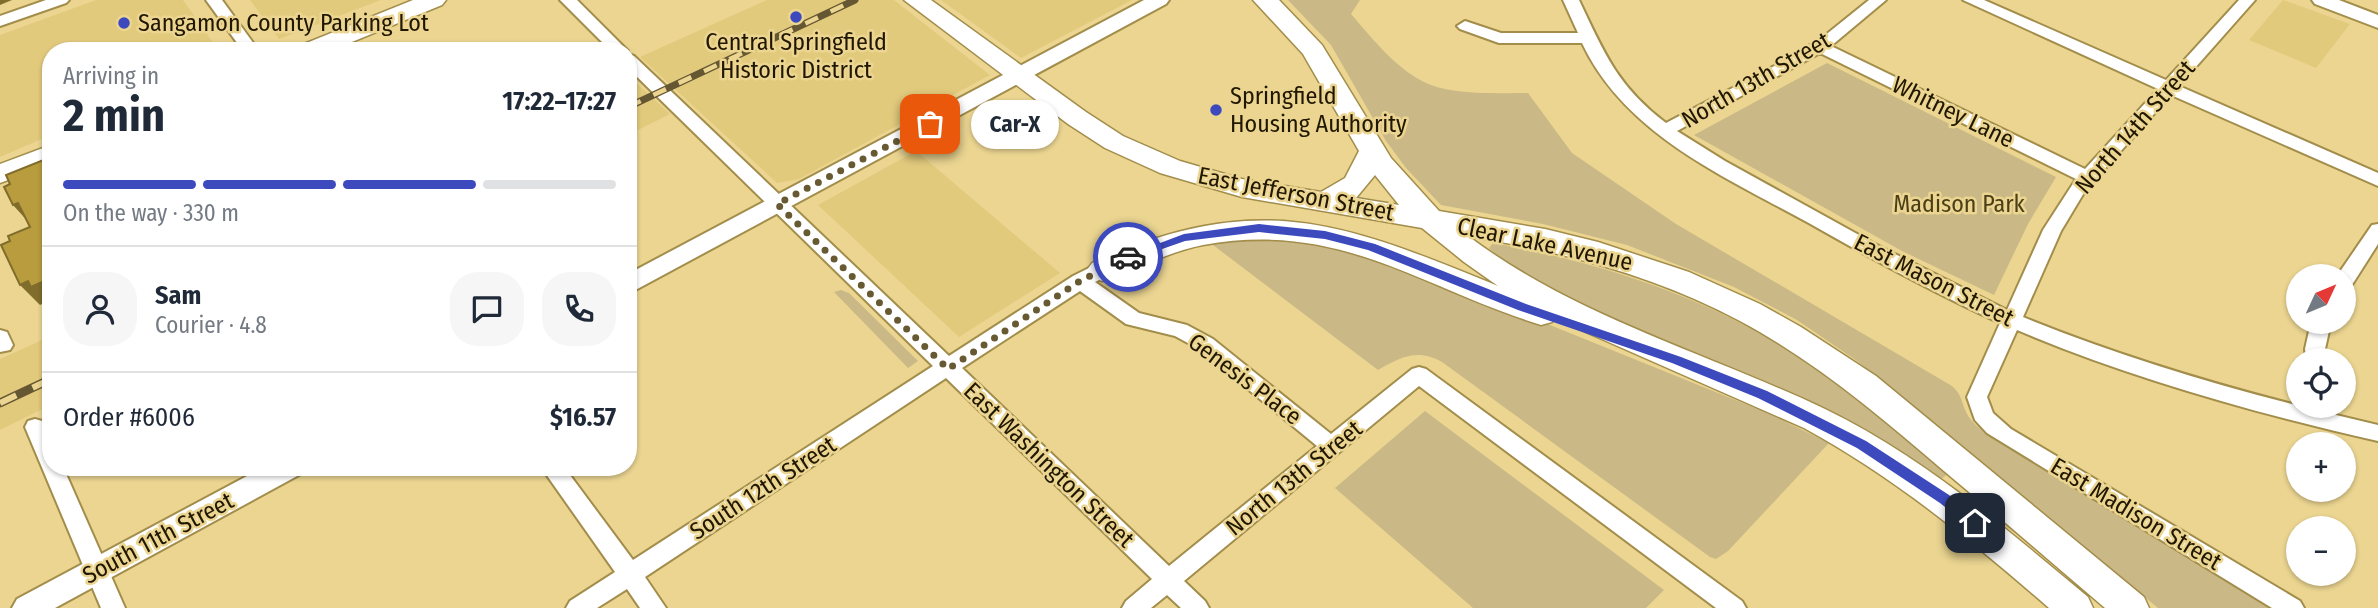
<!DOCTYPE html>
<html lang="en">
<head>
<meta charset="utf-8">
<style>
  :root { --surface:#fff; --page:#f6f6f7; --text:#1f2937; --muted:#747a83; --line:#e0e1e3; --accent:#3d4abe }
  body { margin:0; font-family:"Fira Sans Condensed",sans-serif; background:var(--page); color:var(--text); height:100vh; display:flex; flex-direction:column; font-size:26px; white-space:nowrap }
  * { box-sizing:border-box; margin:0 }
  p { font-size:23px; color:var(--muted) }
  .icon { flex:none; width:38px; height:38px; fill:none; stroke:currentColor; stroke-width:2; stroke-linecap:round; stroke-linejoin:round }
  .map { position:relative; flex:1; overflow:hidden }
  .details { position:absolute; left:42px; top:42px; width:595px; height:434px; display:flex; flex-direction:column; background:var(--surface); border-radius:28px; box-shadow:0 2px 5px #0004 }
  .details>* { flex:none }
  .needle { width:46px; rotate:46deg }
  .controls { position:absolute; left:2286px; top:264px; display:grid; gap:14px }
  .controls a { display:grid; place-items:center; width:70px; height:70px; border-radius:50%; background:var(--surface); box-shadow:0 2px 5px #0004; font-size:35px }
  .pin { position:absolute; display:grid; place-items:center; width:60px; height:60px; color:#fff; margin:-30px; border-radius:14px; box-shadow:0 4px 10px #0006 }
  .courier { position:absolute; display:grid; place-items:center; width:70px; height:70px; margin:-35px; border:5px solid #3d4abe; border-radius:50%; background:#fff; color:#222; box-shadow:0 2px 9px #0007 }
  .bubble { position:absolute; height:49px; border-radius:24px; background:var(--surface); box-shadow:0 2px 5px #0004; font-size:23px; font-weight:700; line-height:49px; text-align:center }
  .summary em { font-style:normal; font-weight:700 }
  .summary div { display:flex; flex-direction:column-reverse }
  .summary { display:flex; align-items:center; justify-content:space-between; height:119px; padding:0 21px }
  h1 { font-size:46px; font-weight:700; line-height:52px }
  .bar { display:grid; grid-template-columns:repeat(4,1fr); gap:10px 7px; align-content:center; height:84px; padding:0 21px }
  .bar i { height:9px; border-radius:5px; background:var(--line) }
  .bar .current { background:var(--accent) }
  .bar p { grid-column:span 4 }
  .line { display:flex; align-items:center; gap:18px; padding:0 21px; border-top:2px solid var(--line) }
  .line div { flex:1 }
  .round { display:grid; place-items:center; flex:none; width:74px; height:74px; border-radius:28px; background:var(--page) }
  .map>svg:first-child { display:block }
</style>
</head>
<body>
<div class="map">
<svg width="2378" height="608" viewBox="0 0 2378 608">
  <rect width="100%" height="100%" fill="#ebd591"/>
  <path fill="#e2ca7d" d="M 96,0 L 183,0 L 219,51 L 51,51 L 51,135 L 0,157 L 0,35 Z
    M 250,0 L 381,0 L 279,39 Z
    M 767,0 L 894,0 L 990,75 L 799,179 L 777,183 L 640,57 Z
    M 941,0 L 1132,0 L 1021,58 Z
    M 2283,0 L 2350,24 L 2316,68 L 2249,40 Z
    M 628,75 L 670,114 L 628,135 Z
    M 916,151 L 1060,273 L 959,337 L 818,205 Z
    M 51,336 L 51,405 L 0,430 L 0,359 Z"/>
  <path fill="#cab986" d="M 1288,0 L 1360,0 L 1351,14 C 1372,38 1399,73 1431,85 C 1457,95 1500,93 1528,93 L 1572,153 L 1676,224 L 1952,386 C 1962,395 1961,401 1966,412 C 1971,423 1983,431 1992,438 L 2271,608 L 2158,608 L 1857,361 L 1797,320 L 1734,287 L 1627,245 L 1543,224 L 1441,205 L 1406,168 L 1386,141 L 1331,45 Z
    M 1827,63 L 2056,177 L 2028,224 L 1994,295 L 1902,251 L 1694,135 Z
    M 1315,238 L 1414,270 L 1770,414 L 1829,443 L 1728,551 L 1716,559 L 1710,557 L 1442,362 C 1418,348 1400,357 1378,370 L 1205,239 Z
    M 1493,243 C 1603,263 1707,297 1801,358 C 1854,391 1901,433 1948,474 L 1941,479 L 1893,446 L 1846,419 L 1758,378 L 1595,311 L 1547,287 L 1504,261 L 1489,248 Z
    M 841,290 L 849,293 L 918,361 L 908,368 L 834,292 Z
    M 1425,411 L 1664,590 L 1646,608 L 1473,608 L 1335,488 Z"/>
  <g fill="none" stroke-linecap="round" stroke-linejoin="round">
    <defs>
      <path id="minor" d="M 46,0 L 69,0 L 66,3 L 0,26 L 0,16 Z
        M 206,0 L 222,0 L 259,51 L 243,51 Z
        M 560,0 L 577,0 L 628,51 L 611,51 Z
        M 1563,0 L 1579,0 C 1604,53 1618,87 1666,123 L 1784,61 L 1823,37 L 1869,0 L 1886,0 L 1831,46 L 2085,169 L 2158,89 L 1963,0 L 1984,0 L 2166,80 L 2239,0 L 2255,0 L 2179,86 L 2378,173 L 2378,186 L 2171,95 L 2085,191 L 2061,231 L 2023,317 C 2138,364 2257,397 2378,425 L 2378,441 C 2255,413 2133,379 2017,330 L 1987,397 L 1993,413 L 2011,429 L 2300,601 L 2304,608 L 2272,608 L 1987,433 L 1975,420 L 1967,397 L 2000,323 C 1934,293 1870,258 1807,222 C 1723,176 1625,134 1582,43 L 1499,43 L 1460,29 L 1457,26 L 1465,21 L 1501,33 L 1578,33 ZM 1820,53 L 2076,179 L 2043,230 L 2007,310 L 1877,245 L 1725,161 L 1677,131 Z
        M 628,54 L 634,56 L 949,356 L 1073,276 L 1095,265 L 1109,265 L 1111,270 L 1109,275 L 1095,282 L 1139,313 L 1187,325 L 1213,339 L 1331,434 L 1412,369 L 1419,367 L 1426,369 L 1742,601 L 1746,608 L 1716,608 L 1419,386 L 1184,581 L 1205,601 L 1209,608 L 1181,608 L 1167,595 L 1151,608 L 1122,608 L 1126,601 L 1152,579 L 946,378 L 645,577 L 666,608 L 640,608 L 627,589 L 597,608 L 566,608 L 570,601 L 615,572 L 541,467 L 564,467 L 633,560 L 933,366 L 628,68 ZM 1080,291 L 1126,324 L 1175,336 L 1199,349 L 1317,446 L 1169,566 L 962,368 Z
        M 2378,224 L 2378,244 L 2350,288 L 2343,290 L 2343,276 L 2337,276 L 2372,225 Z
        M 2311,322 L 2331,322 L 2325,349 L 2326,360 L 2306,360 L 2305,349 Z
        M 0,330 L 7,332 L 13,345 L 10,350 L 0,352 Z
        M 35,419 L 42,421 L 51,439 L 51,467 L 63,467 L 125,608 L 101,608 L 25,427 L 28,421 Z"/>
      <path id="tertiary" d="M 1144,0 L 1169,0 L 1166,4 L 628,294 L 628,274 Z
        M 2312,0 L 2339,0 L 2378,15 L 2378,28 L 2315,4 Z
        M 264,467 L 303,467 L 299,475 L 55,608 L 12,608 L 17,599 Z"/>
      <path id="primary" d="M 413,0 L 446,0 L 442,5 L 330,51 L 296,51 L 299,46 Z
        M 904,0 L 931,0 L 1086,112 L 1123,136 L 1180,161 L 1242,179 L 1321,192 L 1345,178 L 1359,151 L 1303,54 L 1253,0 L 1279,0 L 1322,45 L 1391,158 L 1439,211 L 1545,229 L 1598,242 L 1689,272 L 1760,304 L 1801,327 L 1876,376 L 2144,597 L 2149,608 L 2105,608 C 2051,562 1998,516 1944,471 C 1879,415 1815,361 1740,321 C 1654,275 1563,252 1468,236 C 1576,317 1705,352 1825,409 C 1922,456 2005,528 2088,597 L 2093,608 L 2049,608 C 1972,541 1894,477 1804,428 L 1554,318 L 1552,322 L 1541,325 C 1419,287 1340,220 1203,245 C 1167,252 1136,270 1102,281 L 1092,277 L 1087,270 L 1092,263 C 1257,189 1340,221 1498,286 L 1464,262 L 1422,228 L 1242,197 L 1160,173 L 1105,148 L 1068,124 ZM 1375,175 L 1399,205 L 1356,198 Z
        M 51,145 L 51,164 L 0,183 L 0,164 Z"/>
    </defs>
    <use href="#minor" stroke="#a28d4b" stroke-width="4"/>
    <use href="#tertiary" stroke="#a28d4b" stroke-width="4"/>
    <use href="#primary" stroke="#a28d4b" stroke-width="3"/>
    <use href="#minor" fill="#fff" fill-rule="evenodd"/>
    <use href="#tertiary" fill="#fff" fill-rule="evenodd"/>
    <use href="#primary" fill="#fff" fill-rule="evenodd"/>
    <defs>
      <path id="rail-far1" d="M 628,107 L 855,0"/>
      <path id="rail" d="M 0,403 L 51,379"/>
    </defs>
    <use href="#rail-far1" stroke="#655731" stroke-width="7"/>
    <use href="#rail" stroke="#655731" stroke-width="9"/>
    <use href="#rail-far1" stroke="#ebd591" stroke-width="4.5" stroke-dasharray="14" stroke-linecap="butt"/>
    <use href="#rail" stroke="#ebd591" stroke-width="6" stroke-dasharray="18" stroke-linecap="butt"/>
  </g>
  <path fill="#816d2b" d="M 0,0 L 12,0 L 0,5 Z
    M 18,203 L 32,226 L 13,205 Z
    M 51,278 L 51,307 L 46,302 L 40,305 L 20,285 L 28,281 Z"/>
  <path fill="#b89c3e" stroke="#816d2b" stroke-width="2" d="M 51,157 L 51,278 L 31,287 L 28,281 L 20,285 L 1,245 L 10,241 L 8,236 L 30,227 L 18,203 L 13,205 L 4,187 L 10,184 L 6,175 Z"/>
  <path fill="#3d4abe" d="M 1259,224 L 1325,231 L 1375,244 L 1526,304 L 1681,357 L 1767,391 L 1866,441 L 1949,495 L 1981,523 L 1980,527 L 1970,527 L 1940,503 L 1857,448 L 1758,398 L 1672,363 L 1518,310 L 1368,250 L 1325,239 L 1259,232 L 1185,241 L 1128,261 L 1123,257 L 1184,234 Z"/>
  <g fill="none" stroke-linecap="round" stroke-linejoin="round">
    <path stroke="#675a33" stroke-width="7" stroke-dasharray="0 12.6" d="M 930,124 L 777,204 L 948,369 L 1080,281 L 1128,257"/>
  </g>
  <g fill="#3d4abe" stroke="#ebd591" stroke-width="2.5">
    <circle cx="796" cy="17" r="7"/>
    <circle cx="124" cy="23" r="7"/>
    <circle cx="1216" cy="110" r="7"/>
  </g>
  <g text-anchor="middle" stroke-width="5" stroke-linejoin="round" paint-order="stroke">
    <g font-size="24" fill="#201700" stroke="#ebd591" text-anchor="start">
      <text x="138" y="31">Sangamon County Parking Lot</text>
      <text x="796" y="50" text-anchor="middle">Central Springfield<tspan x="796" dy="28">Historic District</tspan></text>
      <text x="1230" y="104">Springfield<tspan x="1230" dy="28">Housing Authority</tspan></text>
    </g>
    <g font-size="24" fill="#201700" stroke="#ebd591">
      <text transform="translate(1756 80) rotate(-30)" y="8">North 13th Street</text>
      <text transform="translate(1953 112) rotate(26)" y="8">Whitney Lane</text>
      <text transform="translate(2135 127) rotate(-49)" y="8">North 14th Street</text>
      <text transform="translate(1296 194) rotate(11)" y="8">East Jefferson Street</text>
      <text transform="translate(1545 244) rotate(12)" y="8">Clear Lake Avenue</text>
      <text transform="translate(1934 280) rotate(27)" y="8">East Mason Street</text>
      <text transform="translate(1245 379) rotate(37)" y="8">Genesis Place</text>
      <text transform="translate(1049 465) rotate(44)" y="8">East Washington Street</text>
      <text transform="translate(1294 478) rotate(-39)" y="8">North 13th Street</text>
      <text transform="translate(763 488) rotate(-33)" y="8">South 12th Street</text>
      <text transform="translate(2136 514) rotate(31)" y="8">East Madison Street</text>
      <text transform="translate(158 538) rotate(-28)" y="8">South 11th Street</text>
    </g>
    <g font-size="24" fill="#4b3f18" stroke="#ebd591">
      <text x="1959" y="212">Madison Park</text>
    </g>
  </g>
</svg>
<div class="controls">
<a><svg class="needle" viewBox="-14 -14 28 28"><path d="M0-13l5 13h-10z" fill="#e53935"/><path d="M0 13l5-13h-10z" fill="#747a83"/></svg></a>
<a><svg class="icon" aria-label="locate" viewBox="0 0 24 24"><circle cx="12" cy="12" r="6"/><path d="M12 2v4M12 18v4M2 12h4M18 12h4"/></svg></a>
<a>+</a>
<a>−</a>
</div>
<div class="pin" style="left:930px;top:124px;background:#ea580c"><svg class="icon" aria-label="bag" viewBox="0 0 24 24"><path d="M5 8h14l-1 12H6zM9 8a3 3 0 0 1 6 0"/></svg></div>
<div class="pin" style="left:1975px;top:523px;background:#1f2937"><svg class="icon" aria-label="home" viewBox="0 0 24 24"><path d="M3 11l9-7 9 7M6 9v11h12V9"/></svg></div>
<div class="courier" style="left:1128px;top:257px"><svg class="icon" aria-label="car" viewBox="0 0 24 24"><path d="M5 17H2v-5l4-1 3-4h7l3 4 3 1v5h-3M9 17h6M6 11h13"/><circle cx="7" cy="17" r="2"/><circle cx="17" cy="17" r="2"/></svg></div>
<div class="bubble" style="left:971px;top:100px;width:88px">Car-X</div>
<section class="details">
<div class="summary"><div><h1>2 min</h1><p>Arriving in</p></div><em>17:22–17:27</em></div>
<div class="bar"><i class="current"></i><i class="current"></i><i class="current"></i><i></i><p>On the way · 330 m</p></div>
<div class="line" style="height:126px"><a class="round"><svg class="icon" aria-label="person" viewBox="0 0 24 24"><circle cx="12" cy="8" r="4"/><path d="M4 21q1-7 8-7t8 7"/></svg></a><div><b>Sam</b><p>Courier · 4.8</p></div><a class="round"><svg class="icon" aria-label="chat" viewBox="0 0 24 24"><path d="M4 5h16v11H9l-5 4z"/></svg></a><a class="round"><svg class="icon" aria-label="phone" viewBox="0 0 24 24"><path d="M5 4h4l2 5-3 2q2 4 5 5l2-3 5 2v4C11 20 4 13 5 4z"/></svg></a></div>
<div class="line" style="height:91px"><div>Order #6006</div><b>$16.57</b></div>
</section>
</div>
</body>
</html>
